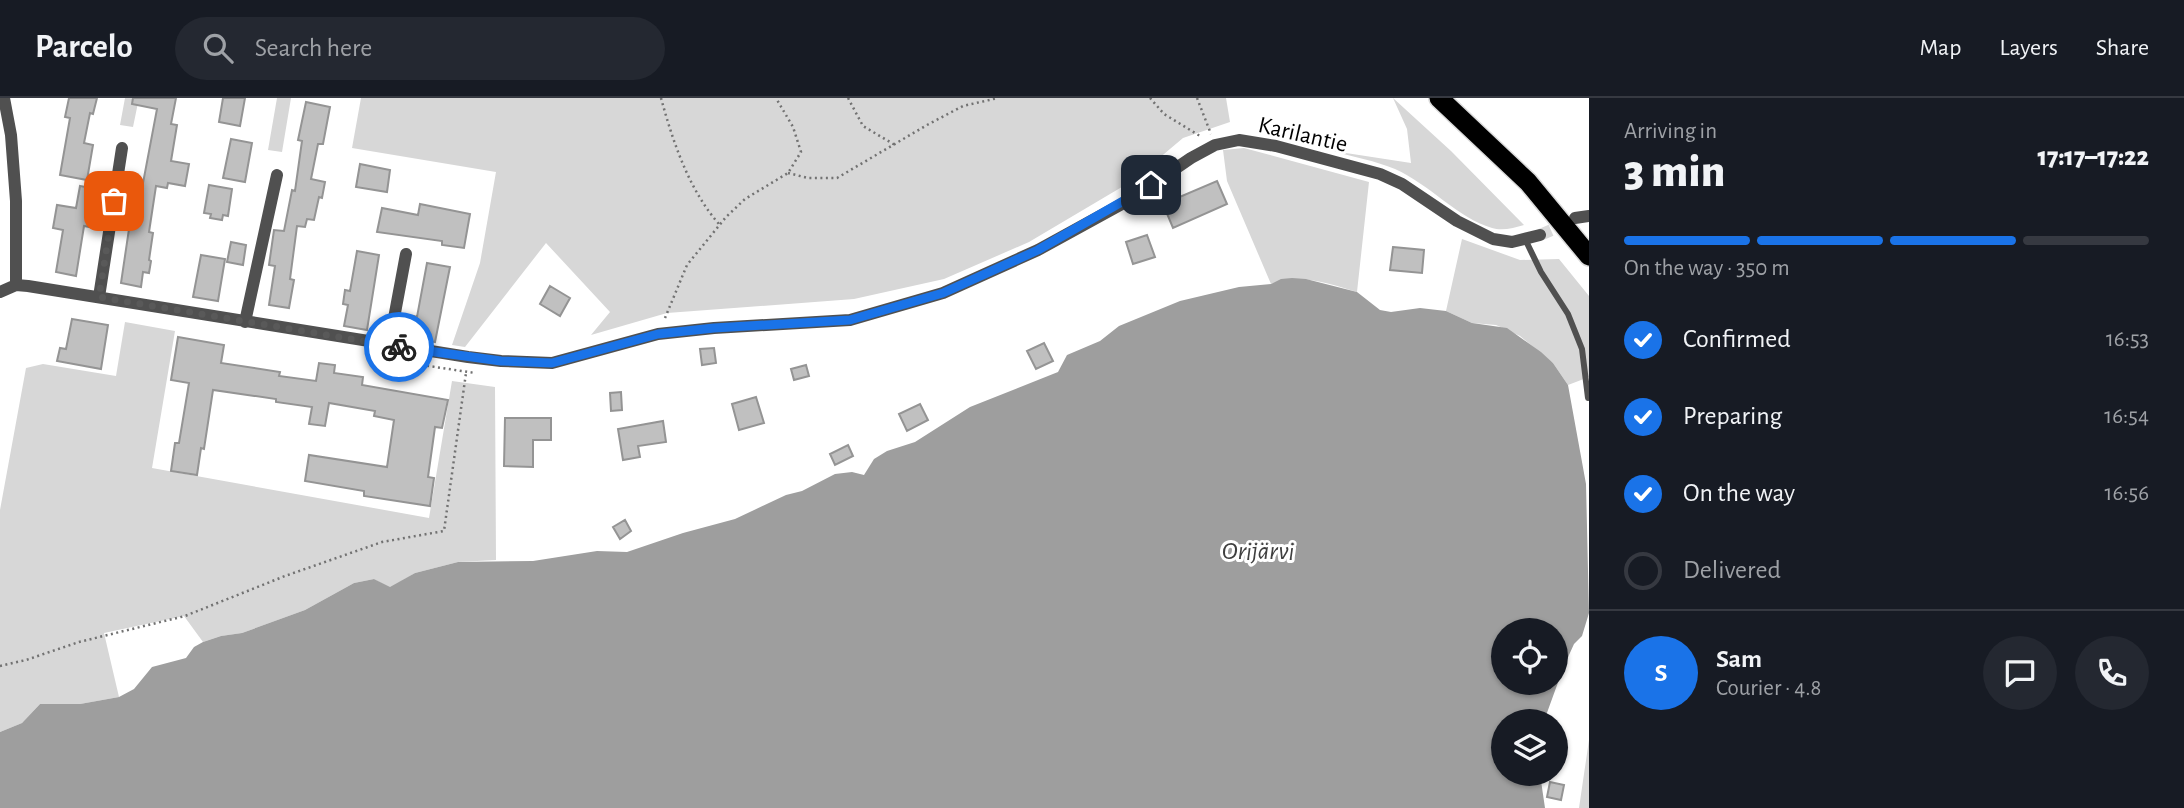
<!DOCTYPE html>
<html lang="en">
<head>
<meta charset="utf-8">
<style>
  :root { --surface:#171b24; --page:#242831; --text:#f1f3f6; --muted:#9ea1a6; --line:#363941; --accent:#1a73e8 }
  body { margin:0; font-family:"Alegreya Sans",sans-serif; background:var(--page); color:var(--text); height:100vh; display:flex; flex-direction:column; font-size:26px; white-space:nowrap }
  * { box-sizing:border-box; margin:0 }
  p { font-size:23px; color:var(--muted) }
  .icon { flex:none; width:38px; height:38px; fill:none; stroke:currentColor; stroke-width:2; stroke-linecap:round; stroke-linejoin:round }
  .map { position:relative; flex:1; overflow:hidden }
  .side { display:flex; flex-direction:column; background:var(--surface); width:595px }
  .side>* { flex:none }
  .tools { position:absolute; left:1491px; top:520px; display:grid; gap:14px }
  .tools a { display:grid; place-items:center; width:77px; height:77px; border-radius:50%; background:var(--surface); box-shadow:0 2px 5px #0004; font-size:35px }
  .pin { position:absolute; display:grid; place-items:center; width:60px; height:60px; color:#fff; margin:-30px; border-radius:14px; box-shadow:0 4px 10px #0006 }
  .courier { position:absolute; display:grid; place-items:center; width:70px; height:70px; margin:-35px; border:5px solid #1a73e8; border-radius:50%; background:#fff; color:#222; box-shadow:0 2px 9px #0007 }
  .headline em { font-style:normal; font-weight:800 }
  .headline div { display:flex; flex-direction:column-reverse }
  .headline { display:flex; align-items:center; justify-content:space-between; height:119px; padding:0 35px }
  h1 { font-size:46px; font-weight:800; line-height:52px }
  .bar { display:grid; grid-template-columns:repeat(4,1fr); gap:10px 7px; align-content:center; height:84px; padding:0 35px }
  .bar i { height:9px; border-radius:5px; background:var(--line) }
  .bar .current { background:var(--accent) }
  .bar p { grid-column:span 4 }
  .line { display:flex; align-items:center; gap:18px; padding:0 35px; border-top:2px solid var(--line) }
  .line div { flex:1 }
  .round { display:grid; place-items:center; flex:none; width:74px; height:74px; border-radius:37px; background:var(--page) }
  ol { padding:0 35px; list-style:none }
  li { display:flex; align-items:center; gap:21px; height:77px }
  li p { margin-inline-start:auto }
  li .icon { padding:7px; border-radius:50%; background:var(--accent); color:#fff; stroke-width:4 }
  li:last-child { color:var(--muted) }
  li i { width:38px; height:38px; border:4px solid var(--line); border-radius:50% }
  header { display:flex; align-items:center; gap:42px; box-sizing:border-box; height:98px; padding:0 35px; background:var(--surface); border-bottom:2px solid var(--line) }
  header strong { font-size:33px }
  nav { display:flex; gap:38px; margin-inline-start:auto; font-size:24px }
  .search { width:490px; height:63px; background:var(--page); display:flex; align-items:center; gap:18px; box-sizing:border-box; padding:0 24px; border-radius:38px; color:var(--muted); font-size:26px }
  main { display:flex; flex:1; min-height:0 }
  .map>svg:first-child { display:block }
</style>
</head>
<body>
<header>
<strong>Parcelo</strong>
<div class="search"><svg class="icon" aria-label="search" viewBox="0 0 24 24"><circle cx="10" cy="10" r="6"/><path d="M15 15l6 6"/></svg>Search here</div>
<nav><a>Map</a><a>Layers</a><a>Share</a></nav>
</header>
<main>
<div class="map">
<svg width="1589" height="710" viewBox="0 0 1589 710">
  <rect width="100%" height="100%" fill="#fff"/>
  <path fill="#d7d7d7" d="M 125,0 L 139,0 L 133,29 L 120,27 Z
    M 277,0 L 291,0 L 282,54 L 268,52 Z
    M 361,0 L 1226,0 L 1230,24 L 1183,40 L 1132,83 L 1029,144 L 944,181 L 854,201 L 667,215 L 591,237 L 610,214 L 546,145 L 465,249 L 452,247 L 480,165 L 496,74 L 352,50 Z
    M 1393,0 L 1451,53 L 1524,127 C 1514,130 1502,133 1492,130 C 1458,120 1429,86 1395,71 C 1376,63 1353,59 1333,53 L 1411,65 L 1407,31 Z
    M 1244,50 L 1369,84 L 1357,194 C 1332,186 1296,174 1271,186 L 1227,83 L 1223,52 Z
    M 1462,141 L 1520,162 L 1559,161 L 1589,198 L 1589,279 L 1568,287 L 1553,265 L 1520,238 L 1496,227 L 1472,225 L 1446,213 Z
    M 125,224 L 175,233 L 152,370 L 429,420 L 452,283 L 495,289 L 496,462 L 458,464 L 415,475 L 390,490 L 374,481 L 354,485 L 305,512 L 242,535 L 221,538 L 203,544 L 184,518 L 104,535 L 119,599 L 80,606 L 40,606 L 22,625 L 0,634 L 0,412 L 26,270 L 43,266 L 116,278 Z
    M 1589,642 L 1589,710 L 1579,710 Z"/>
  <path fill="#9e9e9e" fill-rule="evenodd" d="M 1292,180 L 1306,181 L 1357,194 L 1380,212 L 1391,214 L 1420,210 L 1446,213 L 1472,225 L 1507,230 L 1541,254 L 1553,265 L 1568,287 L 1586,386 L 1589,515 L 1582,538 L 1574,546 L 1564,568 L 1544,623 L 1503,623 L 1503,676 L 1540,676 L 1545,710 L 0,710 L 0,634 L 22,625 L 40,606 L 80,606 L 119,599 L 134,591 L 152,569 L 186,560 L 194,549 L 203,544 L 221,538 L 242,535 L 305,512 L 354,485 L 374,481 L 390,489 L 415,475 L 458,464 L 533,463 L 597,453 L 627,454 L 683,435 L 735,421 L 786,397 L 802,393 L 835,376 L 852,374 L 864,377 L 874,361 L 887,353 L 915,344 L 970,309 L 1058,274 L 1067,257 L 1100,243 L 1119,228 L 1180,203 L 1239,189 L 1271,186 L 1281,181 ZM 1503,532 L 1556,532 L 1556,584 L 1503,584 Z"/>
  <path fill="#c0c0c0" stroke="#949494" stroke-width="2" d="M 69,0 L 97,0 L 93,16 L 90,15 L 84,45 L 93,47 L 87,82 L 60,77 L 70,20 L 65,19 Z
    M 133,0 L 176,0 L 171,26 L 177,27 L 171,63 L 189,66 L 185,88 L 168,85 L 167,90 L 156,88 L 149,134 L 153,135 L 149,162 L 151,163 L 149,175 L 143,174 L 141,189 L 121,185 L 129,131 L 131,131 L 136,101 L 140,101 L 157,11 L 132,6 Z
    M 223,0 L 245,0 L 240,28 L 219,24 Z
    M 306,4 L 330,9 L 323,46 L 318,46 L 311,81 L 325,84 L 322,100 L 319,99 L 314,122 L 307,121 L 305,129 L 297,128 L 290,181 L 294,182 L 289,210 L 269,207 L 275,168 L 269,167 L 274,132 L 284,133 L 292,92 L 295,93 L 302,43 L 298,42 Z
    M 231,41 L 252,45 L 245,84 L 223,80 Z
    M 360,66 L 390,72 L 387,94 L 356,89 Z
    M 1217,83 L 1227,106 L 1173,130 L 1163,106 Z
    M 209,87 L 232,91 L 228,118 L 223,117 L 222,122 L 210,120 L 211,116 L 204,115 Z
    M 80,88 L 102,92 L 95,130 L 84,128 L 76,178 L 56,174 L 63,132 L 53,130 L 57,107 L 76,110 Z
    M 420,106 L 470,116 L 464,150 L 442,147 L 442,143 L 377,134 L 382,110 L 418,117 Z
    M 1147,137 L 1155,159 L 1133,166 L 1126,144 Z
    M 231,144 L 246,147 L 243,167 L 227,164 Z
    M 1393,149 L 1424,152 L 1422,175 L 1390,172 Z
    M 357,153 L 379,157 L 367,232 L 344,228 L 348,207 L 343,206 L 345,192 L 350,193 Z
    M 201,157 L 225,161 L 218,203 L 193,199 Z
    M 427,165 L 450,169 L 435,244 L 413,240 L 414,235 L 411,234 L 414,218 L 417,219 Z
    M 550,188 L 570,200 L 560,218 L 540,206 Z
    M 72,221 L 108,227 L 101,271 L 57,263 L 60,250 L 66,251 Z
    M 178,239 L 224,247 L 221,265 L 280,274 L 279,278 L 316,283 L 319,265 L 335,267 L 334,275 L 363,279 L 362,287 L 448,302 L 442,330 L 435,329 L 428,379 L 434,380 L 430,408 L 364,398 L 364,393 L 305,383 L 309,357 L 387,369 L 394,322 L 374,318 L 375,313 L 329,305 L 325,328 L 309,326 L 312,309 L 276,304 L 276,301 L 213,292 L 204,351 L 201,350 L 197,377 L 171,373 L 175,345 L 179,345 L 189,285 L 171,282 Z
    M 1044,245 L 1053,263 L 1036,271 L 1027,253 Z
    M 714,250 L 716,265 L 702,267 L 700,251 Z
    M 806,267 L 809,278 L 794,282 L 791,271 Z
    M 621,294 L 622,312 L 611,313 L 610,295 Z
    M 756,299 L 764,325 L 739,332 L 732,306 Z
    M 920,306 L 928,322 L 907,333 L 899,316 Z
    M 505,320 L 551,320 L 551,342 L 533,342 L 533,369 L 504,368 Z
    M 663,323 L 666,344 L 638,348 L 640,359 L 623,362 L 618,331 Z
    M 848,347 L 853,358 L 835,367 L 830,356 Z
    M 625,422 L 631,433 L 620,441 L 613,429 Z
    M 1550,684 L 1564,687 L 1561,702 L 1547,699 Z"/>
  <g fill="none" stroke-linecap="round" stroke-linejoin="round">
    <path stroke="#d9d9d9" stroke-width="12" stroke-dasharray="12 6" stroke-linecap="butt" d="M 1540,137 L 1568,125"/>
    <defs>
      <path id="trunk" d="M 1439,0 L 1528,84 L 1589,158"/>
    </defs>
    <use href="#trunk" stroke="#dbdbdb" stroke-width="22"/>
    <path stroke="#727272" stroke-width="2.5" stroke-dasharray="2 3.5" stroke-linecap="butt" d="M 661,0 C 673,44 689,92 719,126
      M 848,0 L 863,28 L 895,47
      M 1150,0 L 1164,16 L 1200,38
      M 1197,0 L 1211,36
      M 788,75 L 808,80 L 837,80 L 927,27 L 963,8 L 998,0
      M 665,220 L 687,167 L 726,119 L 745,101 L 788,75 L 801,54 L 793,29 L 776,0
      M 389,262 L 475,275
      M 0,568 L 26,562 L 79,544 L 185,518 L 285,478 L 382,444 L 444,433 L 466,275"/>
    <path stroke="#505050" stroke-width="6" d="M 1525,141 L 1541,174 L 1568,216 L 1582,251 L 1588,300"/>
    <path stroke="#505050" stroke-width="12" d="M 4,0 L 11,37 L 16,103 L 16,187
      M 1575,120 L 1589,118
      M 0,194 L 16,187 L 28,188 L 468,259 L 501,263 L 552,265 L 658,236 L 714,230 L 850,222 L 943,195 L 1038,152 L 1131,101 L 1191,60 L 1215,47 L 1239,42 L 1276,48 L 1380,76 L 1402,86 L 1457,123 L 1493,141 L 1512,144 L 1540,137
      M 99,199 L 122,50
      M 245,224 L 277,77
      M 389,247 L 406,156"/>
    <use href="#trunk" stroke="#000" stroke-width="19"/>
  </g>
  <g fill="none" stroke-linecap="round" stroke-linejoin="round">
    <path stroke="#595959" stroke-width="7" stroke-dasharray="0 12.6" d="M 114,103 L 99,199 L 399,249"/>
    <path stroke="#1a73e8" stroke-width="9" d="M 399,249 L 501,263 L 552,265 L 658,236 L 714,230 L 850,222 L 943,195 L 1038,152 L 1151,87"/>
  </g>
  <g text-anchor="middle" stroke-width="6" stroke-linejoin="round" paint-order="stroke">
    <g font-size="24" fill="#000" stroke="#fff">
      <text transform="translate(1303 36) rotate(13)" y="8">Karilantie</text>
    </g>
    <g font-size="26" font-style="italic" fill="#3f3f3f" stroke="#fff">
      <text x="1258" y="461">Orijärvi</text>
    </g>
  </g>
</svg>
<div class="tools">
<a><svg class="icon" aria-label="locate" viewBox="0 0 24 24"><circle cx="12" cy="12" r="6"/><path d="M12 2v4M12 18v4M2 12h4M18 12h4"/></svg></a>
<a><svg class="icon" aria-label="layers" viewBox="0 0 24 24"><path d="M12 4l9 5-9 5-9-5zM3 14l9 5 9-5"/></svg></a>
</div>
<div class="pin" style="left:114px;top:103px;background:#ea580c"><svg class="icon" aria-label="bag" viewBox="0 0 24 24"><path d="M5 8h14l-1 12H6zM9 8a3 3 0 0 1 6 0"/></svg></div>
<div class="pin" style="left:1151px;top:87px;background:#1f2937"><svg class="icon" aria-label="home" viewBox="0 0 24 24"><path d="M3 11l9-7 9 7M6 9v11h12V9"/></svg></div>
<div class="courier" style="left:399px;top:249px"><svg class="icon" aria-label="bike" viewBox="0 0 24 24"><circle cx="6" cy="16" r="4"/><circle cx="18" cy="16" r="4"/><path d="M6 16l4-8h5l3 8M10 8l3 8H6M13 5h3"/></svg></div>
</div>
<section class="side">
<div class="headline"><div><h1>3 min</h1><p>Arriving in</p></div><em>17:17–17:22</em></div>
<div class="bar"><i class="current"></i><i class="current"></i><i class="current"></i><i></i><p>On the way · 350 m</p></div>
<ol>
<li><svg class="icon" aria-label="check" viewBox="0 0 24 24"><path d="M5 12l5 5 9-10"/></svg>Confirmed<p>16:53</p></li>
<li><svg class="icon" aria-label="check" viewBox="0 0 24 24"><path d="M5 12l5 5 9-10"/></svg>Preparing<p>16:54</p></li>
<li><svg class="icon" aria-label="check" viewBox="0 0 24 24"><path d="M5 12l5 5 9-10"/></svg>On the way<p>16:56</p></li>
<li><i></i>Delivered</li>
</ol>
<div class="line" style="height:126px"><b class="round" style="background:var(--accent);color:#fff">S</b><div><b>Sam</b><p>Courier · 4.8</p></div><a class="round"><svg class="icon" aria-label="chat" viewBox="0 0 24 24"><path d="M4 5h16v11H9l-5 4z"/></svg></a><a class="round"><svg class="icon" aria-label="phone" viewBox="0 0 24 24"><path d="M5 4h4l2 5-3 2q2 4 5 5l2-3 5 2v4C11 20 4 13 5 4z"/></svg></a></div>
</section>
</main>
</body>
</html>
